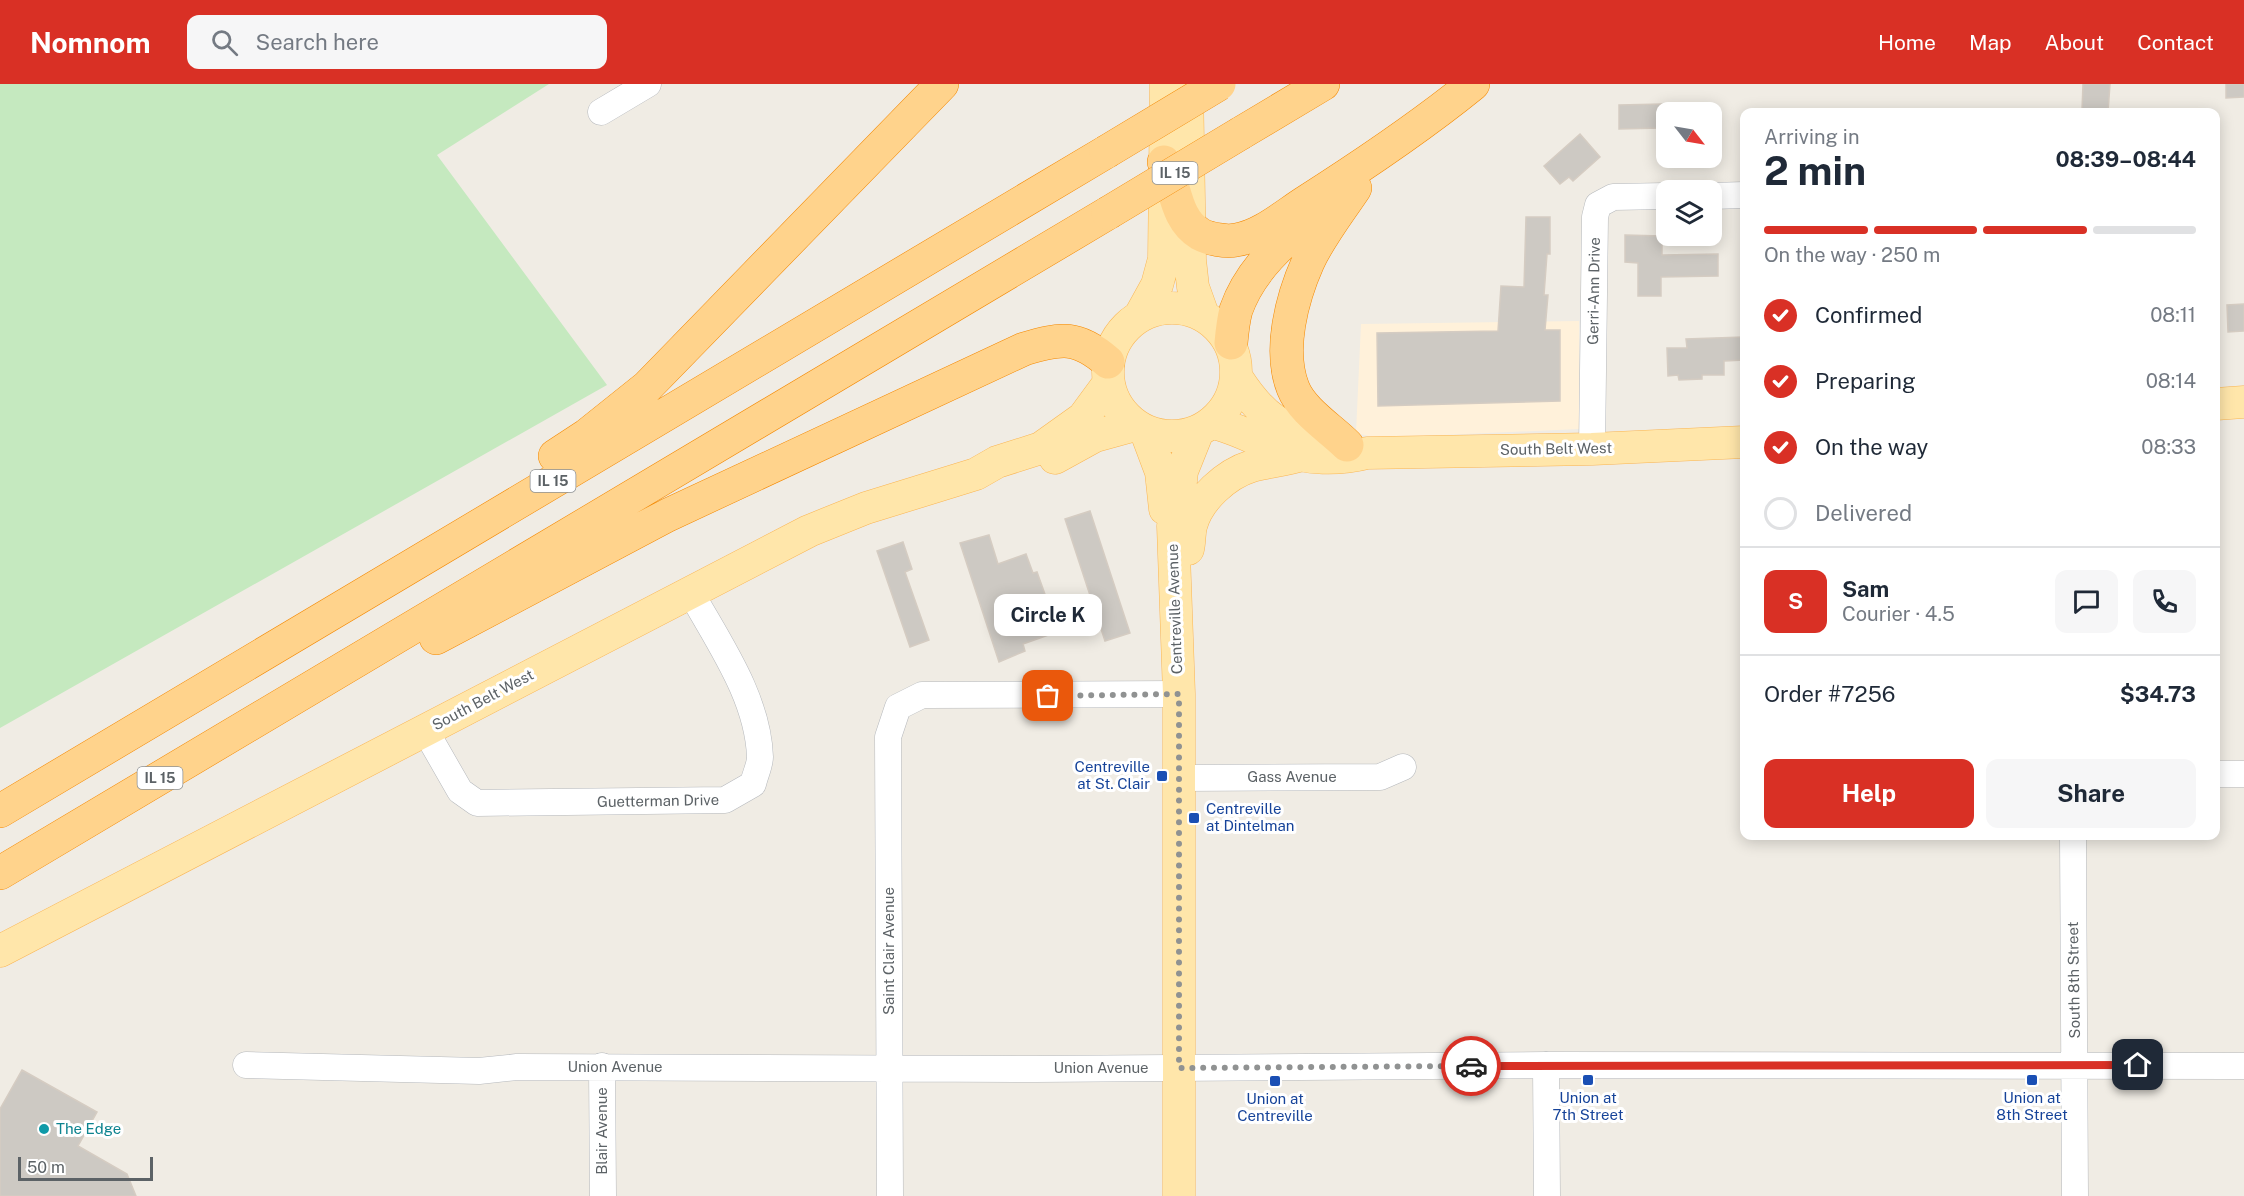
<!DOCTYPE html>
<html lang="en">
<head>
<meta charset="utf-8">
<style>
  :root { --surface:#fff; --page:#f6f6f7; --text:#1f2937; --muted:#747a83; --line:#e0e1e3; --accent:#d93025 }
  body { margin:0; font-family:"Public Sans",sans-serif; background:var(--page); color:var(--text); height:100vh; display:flex; flex-direction:column; font-size:22px; white-space:nowrap }
  * { box-sizing:border-box; margin:0 }
  p { font-size:20px; color:var(--muted) }
  .icon { flex:none; width:33px; height:33px; fill:none; stroke:currentColor; stroke-width:2; stroke-linecap:round; stroke-linejoin:round }
  .map { position:relative; flex:1; overflow:hidden }
  .side { position:absolute; left:1740px; top:24px; width:480px; height:732px; display:flex; flex-direction:column; background:var(--surface); border-radius:12px; box-shadow:0 3px 15px #0003 }
  .side>* { flex:none }
  .needle { width:39px; rotate:121deg }
  .buttons { position:absolute; left:1656px; top:18px; display:grid; gap:12px }
  .buttons a { display:grid; place-items:center; width:66px; height:66px; border-radius:12px; background:var(--surface); box-shadow:0 3px 15px #0003; font-size:30px }
  .scale { position:absolute; left:18px; bottom:15px; width:135px; box-sizing:border-box; padding-left:6px; border:3px solid #5c6266; border-top:0; font-size:16px; line-height:21px; white-space:nowrap; color:#5c6266; -webkit-text-stroke:4px #fff; paint-order:stroke }
  .pin { position:absolute; display:grid; place-items:center; width:51px; height:51px; color:#fff; margin:-26px; border-radius:12px; box-shadow:0 3px 9px #0006 }
  .courier { position:absolute; display:grid; place-items:center; width:60px; height:60px; margin:-30px; border:4px solid #d93025; border-radius:50%; background:#fff; color:#222; box-shadow:0 2px 8px #0007 }
  .bubble { position:absolute; height:42px; border-radius:12px; background:var(--surface); box-shadow:0 3px 15px #0003; font-size:20px; font-weight:700; line-height:42px; text-align:center }
  .head em { font-style:normal; font-weight:700 }
  .head div { display:flex; flex-direction:column-reverse }
  .head { display:flex; align-items:center; justify-content:space-between; height:102px; padding:0 24px }
  h1 { font-size:39px; font-weight:700; line-height:45px }
  .bar { display:grid; grid-template-columns:repeat(4,1fr); gap:9px 6px; align-content:center; height:72px; padding:0 24px }
  .bar i { height:8px; border-radius:4px; background:var(--line) }
  .bar .active { background:var(--accent) }
  .bar p { grid-column:span 4 }
  .line { display:flex; align-items:center; gap:15px; padding:0 24px; border-top:2px solid var(--line) }
  .line div { flex:1 }
  .round { display:grid; place-items:center; flex:none; width:63px; height:63px; border-radius:12px; background:var(--page) }
  ol { padding:0 24px; list-style:none }
  li { display:flex; align-items:center; gap:18px; height:66px }
  li p { margin-inline-start:auto }
  li .icon { padding:6px; border-radius:50%; background:var(--accent); color:#fff; stroke-width:4 }
  li:last-child { color:var(--muted) }
  li i { width:33px; height:33px; border:3px solid var(--line); border-radius:50% }
  .primary-button { display:flex; gap:12px; margin-top:auto; padding:12px 24px }
  .primary-button a { flex:1; height:69px; border-radius:12px; background:var(--accent); color:#fff; font-size:24px; font-weight:700; line-height:69px; text-align:center }
  .primary-button a+a { background:var(--page); color:var(--text) }
  header { display:flex; align-items:center; gap:36px; box-sizing:border-box; height:84px; padding:0 30px; background:var(--accent); color:#fff }
  header strong { font-size:28px }
  nav { display:flex; gap:33px; margin-inline-start:auto; font-size:21px }
  .search { width:420px; height:54px; background:var(--page); display:flex; align-items:center; gap:15px; box-sizing:border-box; padding:0 21px; border-radius:12px; color:var(--muted); font-size:22px }
  .map>svg:first-child { display:block }
</style>
</head>
<body>
<header>
<strong>Nomnom</strong>
<div class="search"><svg class="icon" aria-label="search" viewBox="0 0 24 24"><circle cx="10" cy="10" r="6"/><path d="M15 15l6 6"/></svg>Search here</div>
<nav><a>Home</a><a>Map</a><a>About</a><a>Contact</a></nav>
</header>
<div class="map">
<svg width="2244" height="1112" viewBox="0 0 2244 1112">
  <rect width="100%" height="100%" fill="#f0ece4"/>
  <path fill="#fff1da" d="M 1579,237 L 1579,345 L 1376,354 L 1356,349 L 1361,240 Z"/>
  <path fill="#c5e9bf" d="M 0,0 L 549,0 L 437,71 L 607,301 L 0,644 Z"/>
  <path fill="#cdc9c3" stroke="#d5ccc2" stroke-width="1.5" d="M 2083,0 L 2110,0 L 2108,28 L 2082,26 Z
    M 2226,0 L 2244,0 L 2244,13 L 2226,14 Z
    M 1662,20 L 1662,44 L 1619,45 L 1619,21 Z
    M 1580,50 L 1600,73 L 1573,97 L 1569,93 L 1560,100 L 1544,82 Z
    M 1526,133 L 1550,133 L 1550,170 L 1547,170 L 1544,211 L 1548,211 L 1545,246 L 1560,246 L 1560,317 L 1378,322 L 1377,249 L 1498,247 L 1501,202 L 1524,203 Z
    M 1625,151 L 1662,152 L 1662,171 L 1718,170 L 1718,192 L 1661,193 L 1661,212 L 1638,212 L 1638,179 L 1625,178 Z
    M 2244,220 L 2244,247 L 2228,248 L 2227,221 Z
    M 1743,253 L 1744,276 L 1724,277 L 1724,291 L 1702,291 L 1702,295 L 1679,296 L 1678,291 L 1668,292 L 1667,264 L 1687,264 L 1686,255 Z
    M 1090,427 L 1130,549 L 1105,557 L 1065,435 Z
    M 989,451 L 998,480 L 1026,470 L 1033,489 L 1037,488 L 1051,527 L 1046,529 L 1054,549 L 1023,560 L 1025,567 L 999,578 L 960,459 Z
    M 903,458 L 912,485 L 905,488 L 929,556 L 910,563 L 877,467 Z
    M 22,986 L 97,1028 L 78,1062 L 127,1090 L 136,1112 L 0,1112 L 0,1025 Z"/>
  <g fill="none" stroke-linecap="round" stroke-linejoin="round">
    <defs>
      <path id="minor" d="M 601,28 L 648,0
        M 1712,112 L 1744,111
        M 1592,365 L 1595,133 L 1598,121 L 1613,113 L 1666,112
        M 425,646 L 460,707 L 477,719 L 725,716 L 753,700 C 755,691 760,681 760,673 C 758,613 718,558 690,507
        M 2216,690 L 2244,690
        M 1179,694 L 1380,693 L 1403,683
        M 2073,752 L 2075,1112
        M 246,981 L 479,987 L 517,983 L 1036,985 L 1546,981 L 2244,982
        M 1546,981 L 1547,1112
        M 602,982 L 603,1112
        M 890,1112 L 888,653 L 898,623 L 922,611 L 1179,610"/>
      <path id="major" d="M 1187,0 L 1190,176 L 1193,203 L 1203,231
        M1108 288a64 64 0 1 1 128 0a64 64 0 1 1-128 0Z
        M 1141,230 L 1157,201 L 1164,175 L 1166,0
        M 1237,294 C 1264,336 1280,343 1327,357
        M 2216,320 L 2244,318
        M 1213,339 C 1237,344 1256,356 1279,365 C 1307,376 1339,376 1367,369 L 1592,365 L 1744,358
        M 1146,348 L 1161,388 L 1165,425
        M 1055,374 L 1095,352 L 1135,341
        M 1188,465 C 1190,457 1189,450 1191,442 C 1198,415 1226,390 1252,382 C 1268,377 1285,377 1302,371
        M 0,867 L 809,447 L 866,424 L 976,390 L 997,378 L 1041,364 L 1083,334 L 1108,300
        M 1179,1112 L 1179,610 L 1173,442 L 1178,426 L 1182,387 L 1198,347"/>
      <path id="highway" d="M 1241,49 L 1323,0
        M 1164,78 C 1176,103 1175,135 1200,150 C 1209,155 1226,158 1236,156 C 1261,152 1284,132 1304,119 C 1362,82 1419,44 1473,0
        M 1231,259 C 1232,248 1233,237 1236,226 C 1250,186 1283,156 1317,131
        M 1347,361 C 1330,344 1302,327 1293,304 C 1278,266 1292,214 1308,178 C 1320,152 1339,128 1355,104
        M 555,372 L 587,351 L 647,303 L 942,0
        M 436,554 L 668,431 L 1024,265 C 1061,254 1077,251 1108,278
        M 0,727 L 1106,68
        M 0,789 L 1108,129"/>
    </defs>
    <use href="#minor" stroke="#b5b8bc" stroke-width="27"/>
    <use href="#major" stroke="#fab553" stroke-width="33"/>
    <use href="#highway" stroke="#f48800" stroke-width="34"/>
    <use href="#minor" stroke="#fff" stroke-width="26"/>
    <use href="#major" stroke="#ffe6aa" stroke-width="32"/>
    <use href="#highway" stroke="#ffd38c" stroke-width="33"/>
    <defs>
      <path id="highway-bridge" d="M 1106,68 L 1219,0
        M 1108,129 L 1241,49"/>
    </defs>
    <use href="#highway-bridge" stroke="#f48800" stroke-width="34" stroke-linecap="butt"/>
    <use href="#highway-bridge" stroke="#ffd38c" stroke-width="33"/>
  </g>
  <g fill="none" stroke-linecap="round" stroke-linejoin="round">
    <path stroke="#909292" stroke-width="6" stroke-dasharray="0 10.8" d="M 1048,612 L 1179,610 L 1179,984 L 1471,982"/>
    <path stroke="#d93025" stroke-width="8" d="M 1471,982 L 2138,981"/>
  </g>
  <g fill="#1a4fb4" stroke="#fff" stroke-width="2">
    <rect x="1156" y="686" width="12" height="12" rx="3"/>
    <rect x="1188" y="728" width="12" height="12" rx="3"/>
    <rect x="1582" y="990" width="12" height="12" rx="3"/>
    <rect x="2026" y="990" width="12" height="12" rx="3"/>
    <rect x="1269" y="991" width="12" height="12" rx="3"/>
  </g>
  <circle fill="#0f9aa8" stroke="#fff" stroke-width="2" cx="44" cy="1045" r="6"/>
  <g text-anchor="middle" stroke-width="6" stroke-linejoin="round" paint-order="stroke">
    <g fill="#fff" stroke="#8d9194" stroke-width="1.5">
      <rect x="1152.5" y="78" width="45" height="22" rx="4.5"/>
      <rect x="530.5" y="386" width="45" height="22" rx="4.5"/>
      <rect x="137.5" y="683" width="45" height="22" rx="4.5"/>
    </g>
    <g font-size="14" font-weight="bold" fill="#5c6266">
      <text x="1175" y="94">IL 15</text>
      <text x="553" y="402">IL 15</text>
      <text x="160" y="699">IL 15</text>
    </g>
    <g font-size="15" fill="#5c6266" stroke="#fff">
      <text transform="translate(1594 207) rotate(-89)" y="5">Gerri-Ann Drive</text>
      <text transform="translate(1556 365) rotate(-1)" y="5">South Belt West</text>
      <text transform="translate(1175 525) rotate(-92)" y="5">Centreville Avenue</text>
      <text transform="translate(483 616) rotate(-28)" y="5">South Belt West</text>
      <text x="1292" y="698">Gass Avenue</text>
      <text transform="translate(658 717) rotate(-1)" y="5">Guetterman Drive</text>
      <text transform="translate(889 867) rotate(-90)" y="5">Saint Clair Avenue</text>
      <text transform="translate(2074 896) rotate(-91)" y="5">South 8th Street</text>
      <text x="615" y="988">Union Avenue</text>
      <text x="1101" y="989">Union Avenue</text>
      <text transform="translate(602 1047) rotate(-90)" y="5">Blair Avenue</text>
    </g>
    <g font-size="15" fill="#164399" stroke="#fff">
      <text x="1150" y="688" text-anchor="end">Centreville<tspan x="1150" dy="17">at St. Clair</tspan></text>
      <text x="1206" y="730" text-anchor="start">Centreville<tspan x="1206" dy="17">at Dintelman</tspan></text>
      <text x="1588" y="1019">Union at<tspan x="1588" dy="17">7th Street</tspan></text>
      <text x="2032" y="1019">Union at<tspan x="2032" dy="17">8th Street</tspan></text>
      <text x="1275" y="1020">Union at<tspan x="1275" dy="17">Centreville</tspan></text>
    </g>
    <g font-size="15" fill="#0d838f" stroke="#fff" text-anchor="start">
      <text x="56" y="1050">The Edge</text>
    </g>
  </g>
</svg>
<div class="buttons">
<a><svg class="needle" viewBox="-14 -14 28 28"><path d="M0-13l5 13h-10z" fill="#e53935"/><path d="M0 13l5-13h-10z" fill="#747a83"/></svg></a>
<a><svg class="icon" aria-label="layers" viewBox="0 0 24 24"><path d="M12 4l9 5-9 5-9-5zM3 14l9 5 9-5"/></svg></a>
</div>
<div class="scale">50 m</div>
<div class="pin" style="left:1048px;top:612px;background:#ea580c"><svg class="icon" aria-label="bag" viewBox="0 0 24 24"><path d="M5 8h14l-1 12H6zM9 8a3 3 0 0 1 6 0"/></svg></div>
<div class="pin" style="left:2138px;top:981px;background:#1f2937"><svg class="icon" aria-label="home" viewBox="0 0 24 24"><path d="M3 11l9-7 9 7M6 9v11h12V9"/></svg></div>
<div class="courier" style="left:1471px;top:982px"><svg class="icon" aria-label="car" viewBox="0 0 24 24"><path d="M5 17H2v-5l4-1 3-4h7l3 4 3 1v5h-3M9 17h6M6 11h13"/><circle cx="7" cy="17" r="2"/><circle cx="17" cy="17" r="2"/></svg></div>
<div class="bubble" style="left:994px;top:510px;width:108px">Circle K</div>
<section class="side">
<div class="head"><div><h1>2 min</h1><p>Arriving in</p></div><em>08:39–08:44</em></div>
<div class="bar"><i class="active"></i><i class="active"></i><i class="active"></i><i></i><p>On the way · 250 m</p></div>
<ol>
<li><svg class="icon" aria-label="check" viewBox="0 0 24 24"><path d="M5 12l5 5 9-10"/></svg>Confirmed<p>08:11</p></li>
<li><svg class="icon" aria-label="check" viewBox="0 0 24 24"><path d="M5 12l5 5 9-10"/></svg>Preparing<p>08:14</p></li>
<li><svg class="icon" aria-label="check" viewBox="0 0 24 24"><path d="M5 12l5 5 9-10"/></svg>On the way<p>08:33</p></li>
<li><i></i>Delivered</li>
</ol>
<div class="line" style="height:108px"><b class="round" style="background:var(--accent);color:#fff">S</b><div><b>Sam</b><p>Courier · 4.5</p></div><a class="round"><svg class="icon" aria-label="chat" viewBox="0 0 24 24"><path d="M4 5h16v11H9l-5 4z"/></svg></a><a class="round"><svg class="icon" aria-label="phone" viewBox="0 0 24 24"><path d="M5 4h4l2 5-3 2q2 4 5 5l2-3 5 2v4C11 20 4 13 5 4z"/></svg></a></div>
<div class="line" style="height:78px"><div>Order #7256</div><b>$34.73</b></div>
<div class="primary-button"><a>Help</a><a>Share</a></div>
</section>
</div>
</body>
</html>
